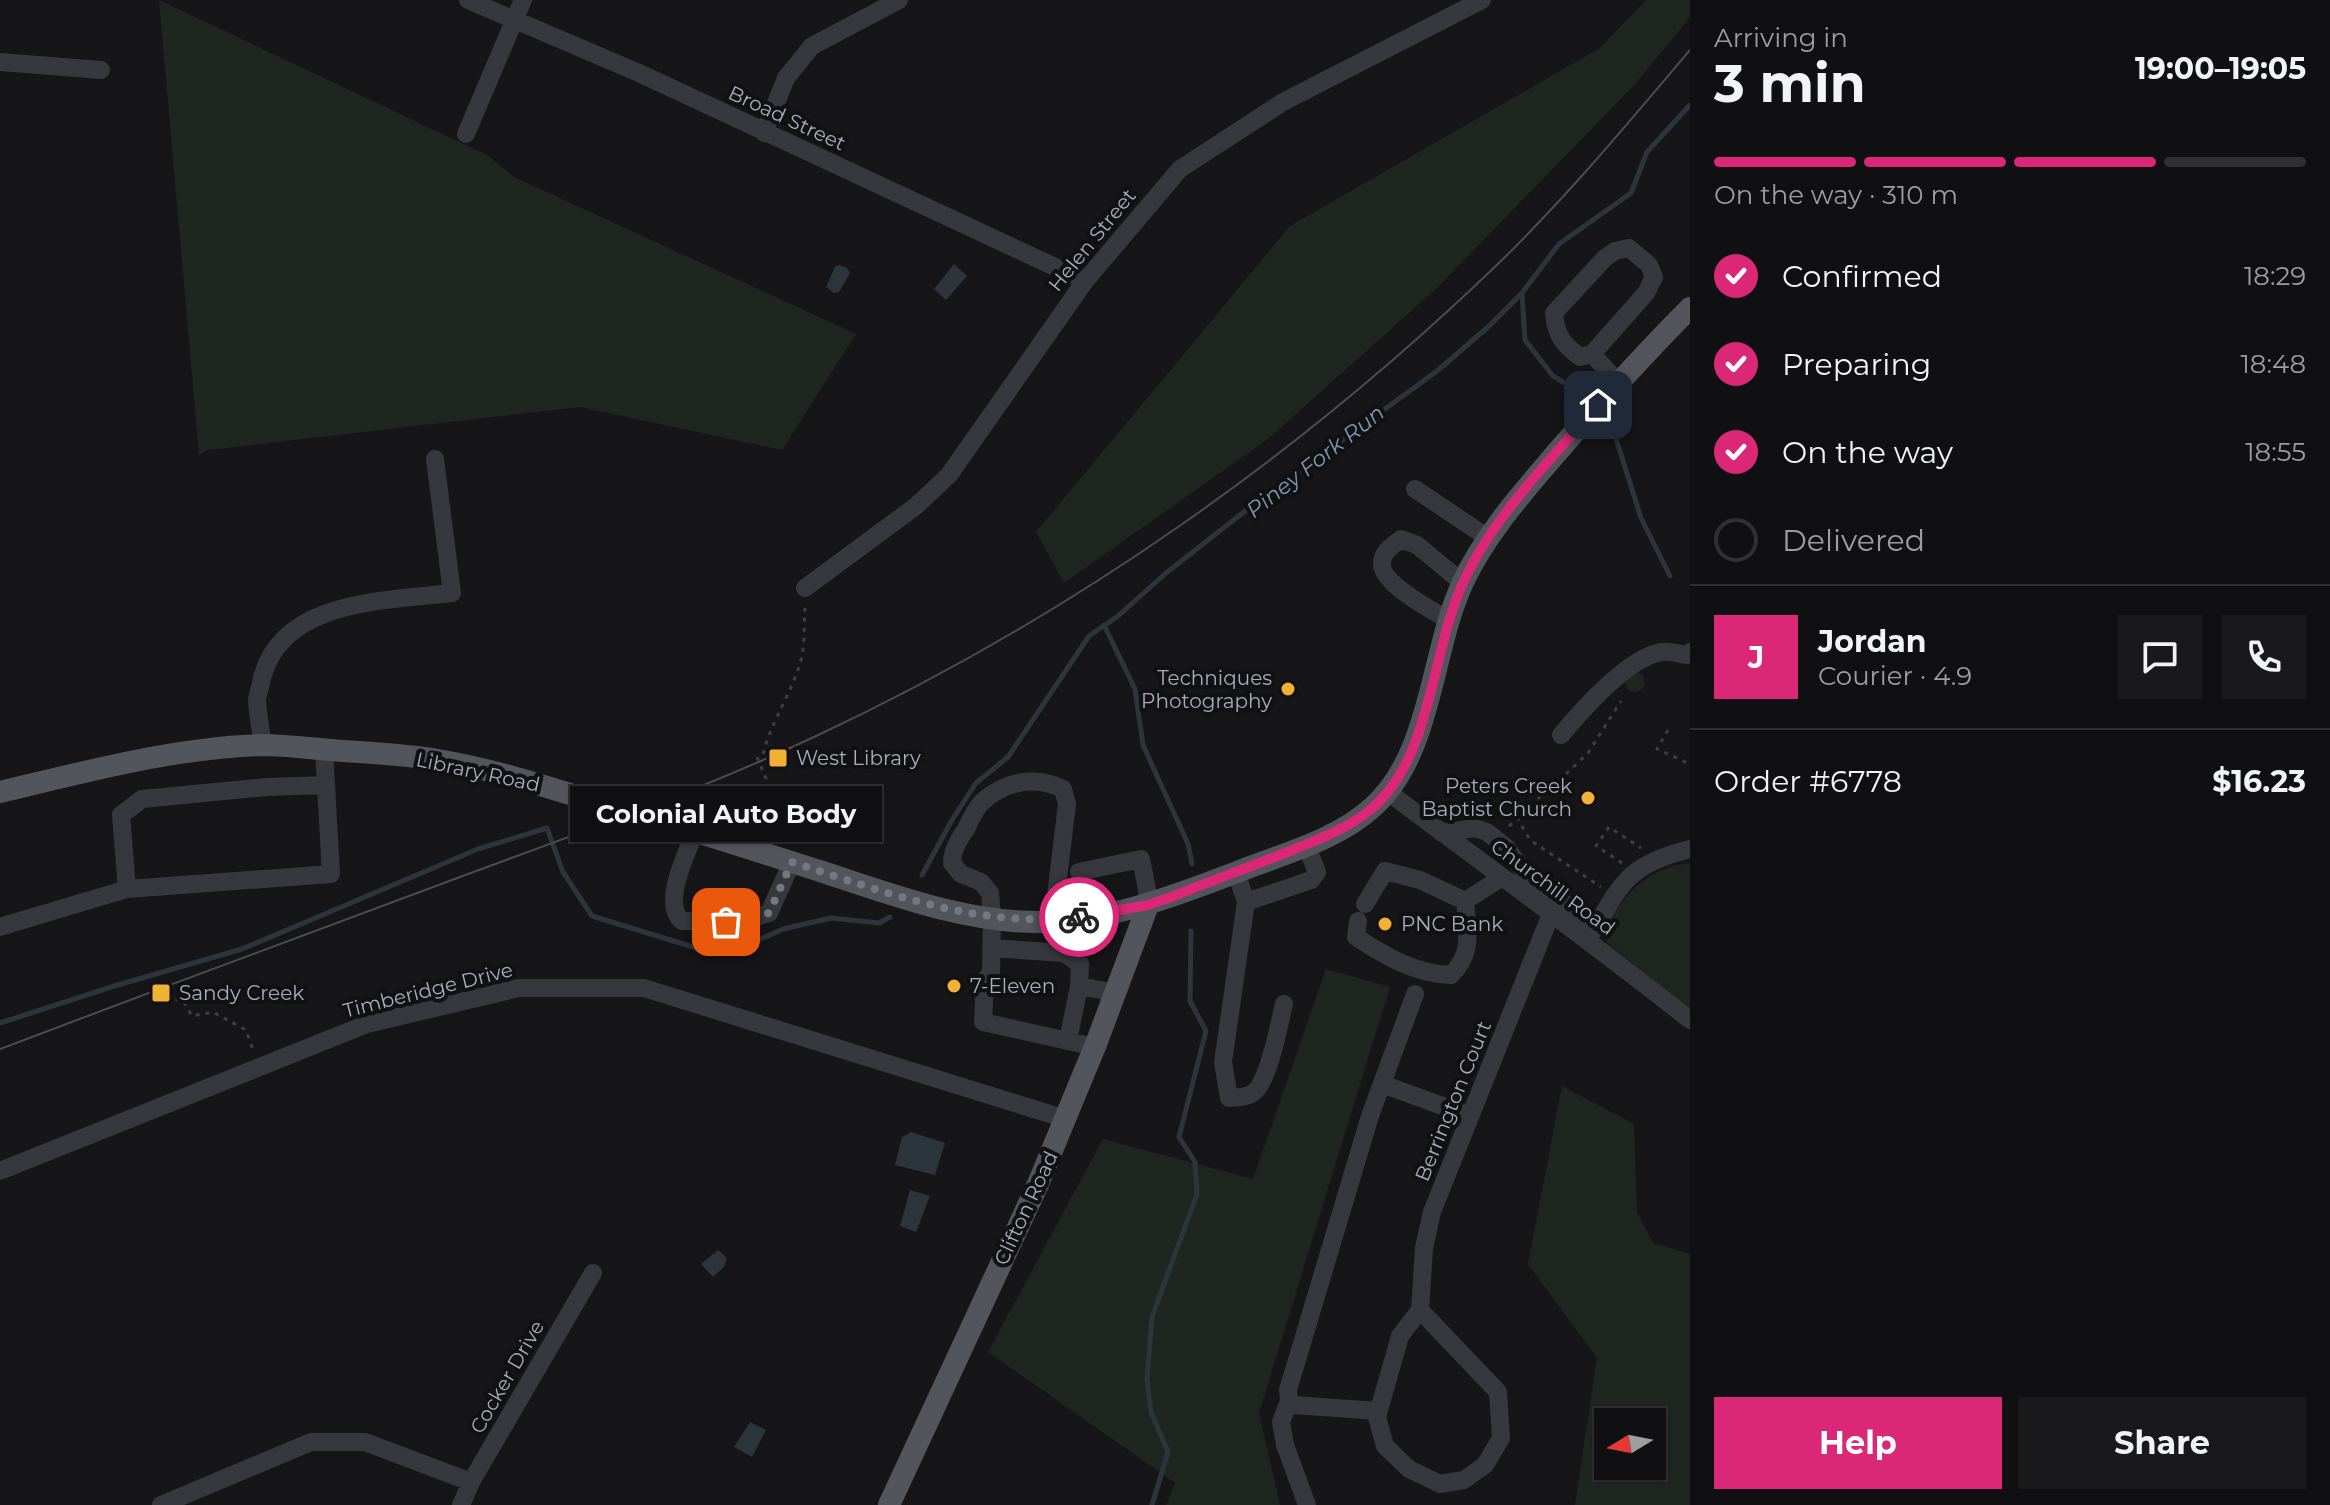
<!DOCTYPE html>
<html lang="en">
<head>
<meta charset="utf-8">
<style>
  :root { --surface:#101012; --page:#19191b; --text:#f1f3f6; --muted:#9c9d9f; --line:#303032; --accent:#db2777 }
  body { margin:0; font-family:Montserrat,sans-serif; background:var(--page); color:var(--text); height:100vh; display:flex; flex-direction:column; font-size:30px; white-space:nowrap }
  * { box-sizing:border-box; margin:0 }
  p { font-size:26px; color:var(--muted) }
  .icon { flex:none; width:44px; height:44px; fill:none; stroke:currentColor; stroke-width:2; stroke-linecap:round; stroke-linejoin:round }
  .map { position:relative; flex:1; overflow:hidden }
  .details { display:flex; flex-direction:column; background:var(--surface); width:640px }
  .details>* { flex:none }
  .needle { width:52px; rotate:260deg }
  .buttons { position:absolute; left:1594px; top:1408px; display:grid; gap:16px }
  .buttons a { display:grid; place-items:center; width:72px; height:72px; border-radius:0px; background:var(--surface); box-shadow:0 2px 6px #0004,0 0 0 2px var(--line); font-size:40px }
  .pin { position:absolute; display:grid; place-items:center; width:68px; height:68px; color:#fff; margin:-34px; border-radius:16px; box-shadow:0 4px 12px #0006 }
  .courier { position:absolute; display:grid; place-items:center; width:80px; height:80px; margin:-40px; border:6px solid #db2777; border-radius:50%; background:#fff; color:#222; box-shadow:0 2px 10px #0007 }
  .bubble { position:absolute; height:56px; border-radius:0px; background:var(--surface); box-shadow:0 2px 6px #0004,0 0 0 2px var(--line); font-size:26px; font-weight:700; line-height:56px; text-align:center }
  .summary em { font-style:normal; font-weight:700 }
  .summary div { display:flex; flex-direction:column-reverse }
  .summary { display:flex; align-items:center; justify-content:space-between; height:136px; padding:0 24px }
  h1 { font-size:52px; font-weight:700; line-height:60px }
  .bar { display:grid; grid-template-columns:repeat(4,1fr); gap:12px 8px; align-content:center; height:96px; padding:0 24px }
  .bar i { height:10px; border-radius:6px; background:var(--line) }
  .bar .on { background:var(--accent) }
  .bar p { grid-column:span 4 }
  .line { display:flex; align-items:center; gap:20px; padding:0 24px; border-top:2px solid var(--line) }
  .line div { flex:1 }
  .round { display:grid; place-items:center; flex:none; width:84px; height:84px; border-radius:0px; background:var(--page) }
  ol { padding:0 24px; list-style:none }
  li { display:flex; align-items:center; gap:24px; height:88px }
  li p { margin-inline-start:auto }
  li .icon { padding:8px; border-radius:50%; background:var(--accent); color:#fff; stroke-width:4 }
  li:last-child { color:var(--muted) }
  li i { width:44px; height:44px; border:4px solid var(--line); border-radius:50% }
  .button { display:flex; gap:16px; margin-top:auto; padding:16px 24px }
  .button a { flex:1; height:92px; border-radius:0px; background:var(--accent); color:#fff; font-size:32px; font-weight:700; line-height:92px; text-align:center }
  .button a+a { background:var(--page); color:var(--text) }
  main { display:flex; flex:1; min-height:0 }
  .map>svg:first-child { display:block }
</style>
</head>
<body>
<main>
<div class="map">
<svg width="1690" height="1505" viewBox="0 0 1690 1505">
  <rect width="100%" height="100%" fill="#161618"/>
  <path fill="#1e261f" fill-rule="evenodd" d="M 159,0 L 487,155 L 514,177 L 856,334 L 782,450 L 580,407 L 209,450 L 199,455 Z
    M 1646,0 L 1690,0 L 1690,17 L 1637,82 L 1438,287 L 1268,439 L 1064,583 L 1036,532 L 1290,226 L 1600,48 Z
    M1625 682a10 10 0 1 1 20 0a10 10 0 1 1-20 0Z
    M 1690,863 L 1690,1009 L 1607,943 L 1605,928 C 1626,892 1647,868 1690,863 Z
    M 1326,969 L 1390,987 L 1259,1413 L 1280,1505 L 1166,1505 L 1175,1483 L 988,1352 L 1103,1139 L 1253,1179 Z
    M 1562,1086 L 1634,1124 L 1637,1212 L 1653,1243 L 1690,1254 L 1690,1505 L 1575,1505 L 1597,1358 L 1528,1264 ZM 1608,1422 L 1652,1422 L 1652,1466 L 1608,1466 Z"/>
  <path fill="#2c353c" d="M 954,264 L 967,276 L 946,300 L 934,289 Z
    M 839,265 L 847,268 L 850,273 L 839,292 L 834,293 L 826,287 L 835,267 Z
    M 911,1132 L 945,1143 L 935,1175 L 895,1165 L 902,1137 Z
    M 910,1190 L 930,1196 L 916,1232 L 900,1226 Z
    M 718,1250 L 727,1258 L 724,1267 L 713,1277 L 701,1264 Z
    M 750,1422 L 766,1430 L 752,1457 L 734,1447 Z"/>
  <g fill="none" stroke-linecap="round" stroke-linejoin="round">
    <path stroke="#2c353c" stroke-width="5" d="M 1522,294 L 1525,340 L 1553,376 L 1588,397
      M 1608,413 L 1641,518 L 1670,576
      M 1104,625 L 1135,689 L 1143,745 L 1188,844 L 1192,864
      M 922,875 L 952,820 L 976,783 L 1008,757 L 1089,636 L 1118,616 L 1166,573 L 1240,515 L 1437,371 L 1488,327 L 1522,293 L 1559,244 L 1631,193 L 1647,152 L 1690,105
      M 0,1023 L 111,987 L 242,949 L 478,849 L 547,828 L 563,872 L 592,916 L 703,950 L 741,948 L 783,929 L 831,918 L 879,923 L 890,917
      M 1152,1505 L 1168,1452 L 1151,1412 L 1147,1379 L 1152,1317 L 1197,1194 L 1195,1162 L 1179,1137 L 1206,1031 L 1190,1001 L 1191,931"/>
    <path stroke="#3d3f44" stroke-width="3" stroke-dasharray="4 6" stroke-linecap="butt" d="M 1668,730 L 1657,749 L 1690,764
      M 763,754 C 772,719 794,690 802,656 C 805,640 804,622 805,606
      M 757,757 L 775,800
      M 1566,774 L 1588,753 L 1621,701
      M 1517,817 L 1530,840 L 1601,887
      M 1509,826 L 1535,804 L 1544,790
      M 1622,863 L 1596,846 L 1609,827 L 1641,848
      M 158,984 L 165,1002 L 182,999 L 192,1016 L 213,1012 L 246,1030 L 254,1053"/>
    <path stroke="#37383d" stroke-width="18" d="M 468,0 L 639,73 L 1085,281
      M 0,62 L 101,70
      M 764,133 L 786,78 L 812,46 L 899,0
      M 466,134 L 523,0
      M 1592,354 L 1580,357 C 1563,344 1556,336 1554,313 L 1605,258 L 1615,251 L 1629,248 L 1649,265 L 1654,277 L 1646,293 L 1592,354 L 1618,382
      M 1415,489 L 1488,538
      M 805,588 L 916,506 L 949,475 L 1085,281 L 1180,169 L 1283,102 L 1482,0
      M 1448,620 C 1432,610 1380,583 1382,563 C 1382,552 1393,545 1401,539 L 1417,545 L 1463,583
      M 1561,735 C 1582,710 1628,657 1662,652 C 1670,651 1680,654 1687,655 L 1690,652
      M 263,745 C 261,731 258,716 257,702 C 257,694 261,686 262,678 C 282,599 387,601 452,593 L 435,459
      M 1388,792 C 1489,868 1591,941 1690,1020
      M 695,831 C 687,854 661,903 682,921 L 743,921 L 769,913 L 792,862
      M 1442,833 L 1475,828 L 1487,832 L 1507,848 L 1527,877 L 1597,925
      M 1079,872 L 1141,859 L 1150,905
      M 1236,872 L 1246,902 L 1223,1062 L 1229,1098 C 1237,1097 1246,1098 1253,1093 C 1269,1082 1279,1024 1284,1004
      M 127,889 L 121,815 L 142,799 L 267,787 L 326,785
      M 1465,901 L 1501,878
      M 1246,902 L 1311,880 L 1317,872 L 1306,845
      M 1053,920 L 1067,804 L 1063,789 C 1036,775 1005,781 982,802 C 975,809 970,820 966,829 C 959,840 952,850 952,863 L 961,874 L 981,882 L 990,893 L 992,917 L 991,972 L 985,981 L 983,1022 L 1095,1047
      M 1358,921 L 1356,937 C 1385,956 1415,974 1451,975 C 1474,953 1467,930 1465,901 L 1420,880 L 1385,871 L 1365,904
      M 0,927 L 127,889 L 331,874 L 324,750
      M 1592,933 C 1622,882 1629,864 1690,849
      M 991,948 L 1064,953 L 1080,964 L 1079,986
      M 1068,1041 L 1079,986 L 1116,993
      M 1382,1084 L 1470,1116
      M 0,1171 L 367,1024 L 519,988 L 644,988 L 1066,1119
      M 1420,1310 L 1498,1392 L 1501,1438 L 1485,1465 L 1464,1480 L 1440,1484 L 1409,1469 L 1385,1446 L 1377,1417 L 1400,1336 Z
      M 1420,1310 L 1424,1248 L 1432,1212 L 1551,914
      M 1289,1401 L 1281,1422 L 1285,1445 L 1307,1505
      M 1378,1411 L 1294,1405 L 1289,1401 L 1288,1390 L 1370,1116 L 1415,994
      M 161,1505 L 311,1442 L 365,1442 L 471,1482
      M 461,1505 L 471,1482 L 593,1273"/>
    <path stroke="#53555c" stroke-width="22" d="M 0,792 C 85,772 172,748 260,745 C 284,745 308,748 331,750 C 368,753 406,754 443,761 C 507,772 567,794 629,812 C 694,830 759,852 823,872 C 893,895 967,923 1041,922 C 1110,921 1174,896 1237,872 C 1282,854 1338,840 1374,806 C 1432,753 1431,651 1463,582 C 1486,533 1524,491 1559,450 C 1601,402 1644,354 1690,308
      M 889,1505 L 1038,1184 L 1096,1044 L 1148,905"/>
    <path stroke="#4a4c52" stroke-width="2" d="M 0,1049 C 153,991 307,934 460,877 C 579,833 699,791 814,737 C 1069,618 1302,454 1503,259 C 1570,193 1630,121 1690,50"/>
  </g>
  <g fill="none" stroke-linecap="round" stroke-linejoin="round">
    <path stroke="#757880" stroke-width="8" stroke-dasharray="0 14.4" d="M 726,922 L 743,921 L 769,913 L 792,862 C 885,892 979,929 1079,917"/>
    <path stroke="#db2777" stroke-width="10" d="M 1079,917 L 1148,905 L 1171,897 C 1210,881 1250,867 1290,851 C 1317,840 1347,829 1370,810 C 1432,760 1431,652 1463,583 C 1493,516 1550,461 1598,405"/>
  </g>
  <g fill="#f2b134" stroke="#111113" stroke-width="3">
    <circle cx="1288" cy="689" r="8"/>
    <rect x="768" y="748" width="20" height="20" rx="4"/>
    <circle cx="1588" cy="798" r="8"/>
    <circle cx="1385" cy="924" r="8"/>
    <circle cx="954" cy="986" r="8"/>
    <rect x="151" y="983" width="20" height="20" rx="4"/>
  </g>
  <g text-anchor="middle" stroke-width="8" stroke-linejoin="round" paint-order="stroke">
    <g font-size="20" fill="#a8adb8" stroke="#111113">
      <text transform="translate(787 118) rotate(25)" y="7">Broad Street</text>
      <text transform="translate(1092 240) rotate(-51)" y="7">Helen Street</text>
      <text transform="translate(478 772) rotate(12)" y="7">Library Road</text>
      <text transform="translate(1553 887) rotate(36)" y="7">Churchill Road</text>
      <text transform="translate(428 990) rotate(-14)" y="7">Timberidge Drive</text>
      <text transform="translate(1453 1101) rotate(-68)" y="7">Berrington Court</text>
      <text transform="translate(1026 1208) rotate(-65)" y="7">Clifton Road</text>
      <text transform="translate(507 1377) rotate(-60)" y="7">Cocker Drive</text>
    </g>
    <g font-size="20" fill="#a8adb8" stroke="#111113" text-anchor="start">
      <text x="1272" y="685" text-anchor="end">Techniques<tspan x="1272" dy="23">Photography</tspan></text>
      <text x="796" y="765">West Library</text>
      <text x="1572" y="793" text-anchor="end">Peters Creek<tspan x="1572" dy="23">Baptist Church</tspan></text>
      <text x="1401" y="931">PNC Bank</text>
      <text x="970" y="993">7-Eleven</text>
      <text x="179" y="1000">Sandy Creek</text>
    </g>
    <g font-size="22" font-style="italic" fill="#7f9bb3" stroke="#111113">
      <text transform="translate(1315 461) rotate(-38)" y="8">Piney Fork Run</text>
    </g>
  </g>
</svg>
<div class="buttons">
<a><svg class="needle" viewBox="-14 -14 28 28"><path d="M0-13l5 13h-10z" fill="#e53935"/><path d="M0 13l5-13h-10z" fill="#9c9d9f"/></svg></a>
</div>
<div class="pin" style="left:726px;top:922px;background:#ea580c"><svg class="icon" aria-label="bag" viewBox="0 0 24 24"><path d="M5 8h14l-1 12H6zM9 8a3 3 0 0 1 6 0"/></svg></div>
<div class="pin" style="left:1598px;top:405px;background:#1f2937"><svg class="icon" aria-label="home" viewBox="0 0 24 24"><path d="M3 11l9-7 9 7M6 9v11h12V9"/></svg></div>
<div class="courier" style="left:1079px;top:917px"><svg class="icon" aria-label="bike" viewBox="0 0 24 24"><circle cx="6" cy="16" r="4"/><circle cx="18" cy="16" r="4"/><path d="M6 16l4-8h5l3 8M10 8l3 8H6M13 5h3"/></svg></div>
<div class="bubble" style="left:570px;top:786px;width:312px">Colonial Auto Body</div>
</div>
<section class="details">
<div class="summary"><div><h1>3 min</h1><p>Arriving in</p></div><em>19:00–19:05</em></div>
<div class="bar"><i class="on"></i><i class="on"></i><i class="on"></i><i></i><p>On the way · 310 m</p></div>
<ol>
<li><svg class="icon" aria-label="check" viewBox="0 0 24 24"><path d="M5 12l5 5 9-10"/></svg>Confirmed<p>18:29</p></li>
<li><svg class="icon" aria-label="check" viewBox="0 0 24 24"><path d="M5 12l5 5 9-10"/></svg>Preparing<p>18:48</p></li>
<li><svg class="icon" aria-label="check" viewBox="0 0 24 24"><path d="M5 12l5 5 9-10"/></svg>On the way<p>18:55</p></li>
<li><i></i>Delivered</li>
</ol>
<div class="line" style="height:144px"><b class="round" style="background:var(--accent);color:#fff">J</b><div><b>Jordan</b><p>Courier · 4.9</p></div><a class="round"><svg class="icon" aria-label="chat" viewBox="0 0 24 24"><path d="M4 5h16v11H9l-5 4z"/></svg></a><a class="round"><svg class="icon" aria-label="phone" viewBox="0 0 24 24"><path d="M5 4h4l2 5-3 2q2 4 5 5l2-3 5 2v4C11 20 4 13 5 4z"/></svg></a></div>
<div class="line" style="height:104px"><div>Order #6778</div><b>$16.23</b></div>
<div class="button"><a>Help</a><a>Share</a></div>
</section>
</main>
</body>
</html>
